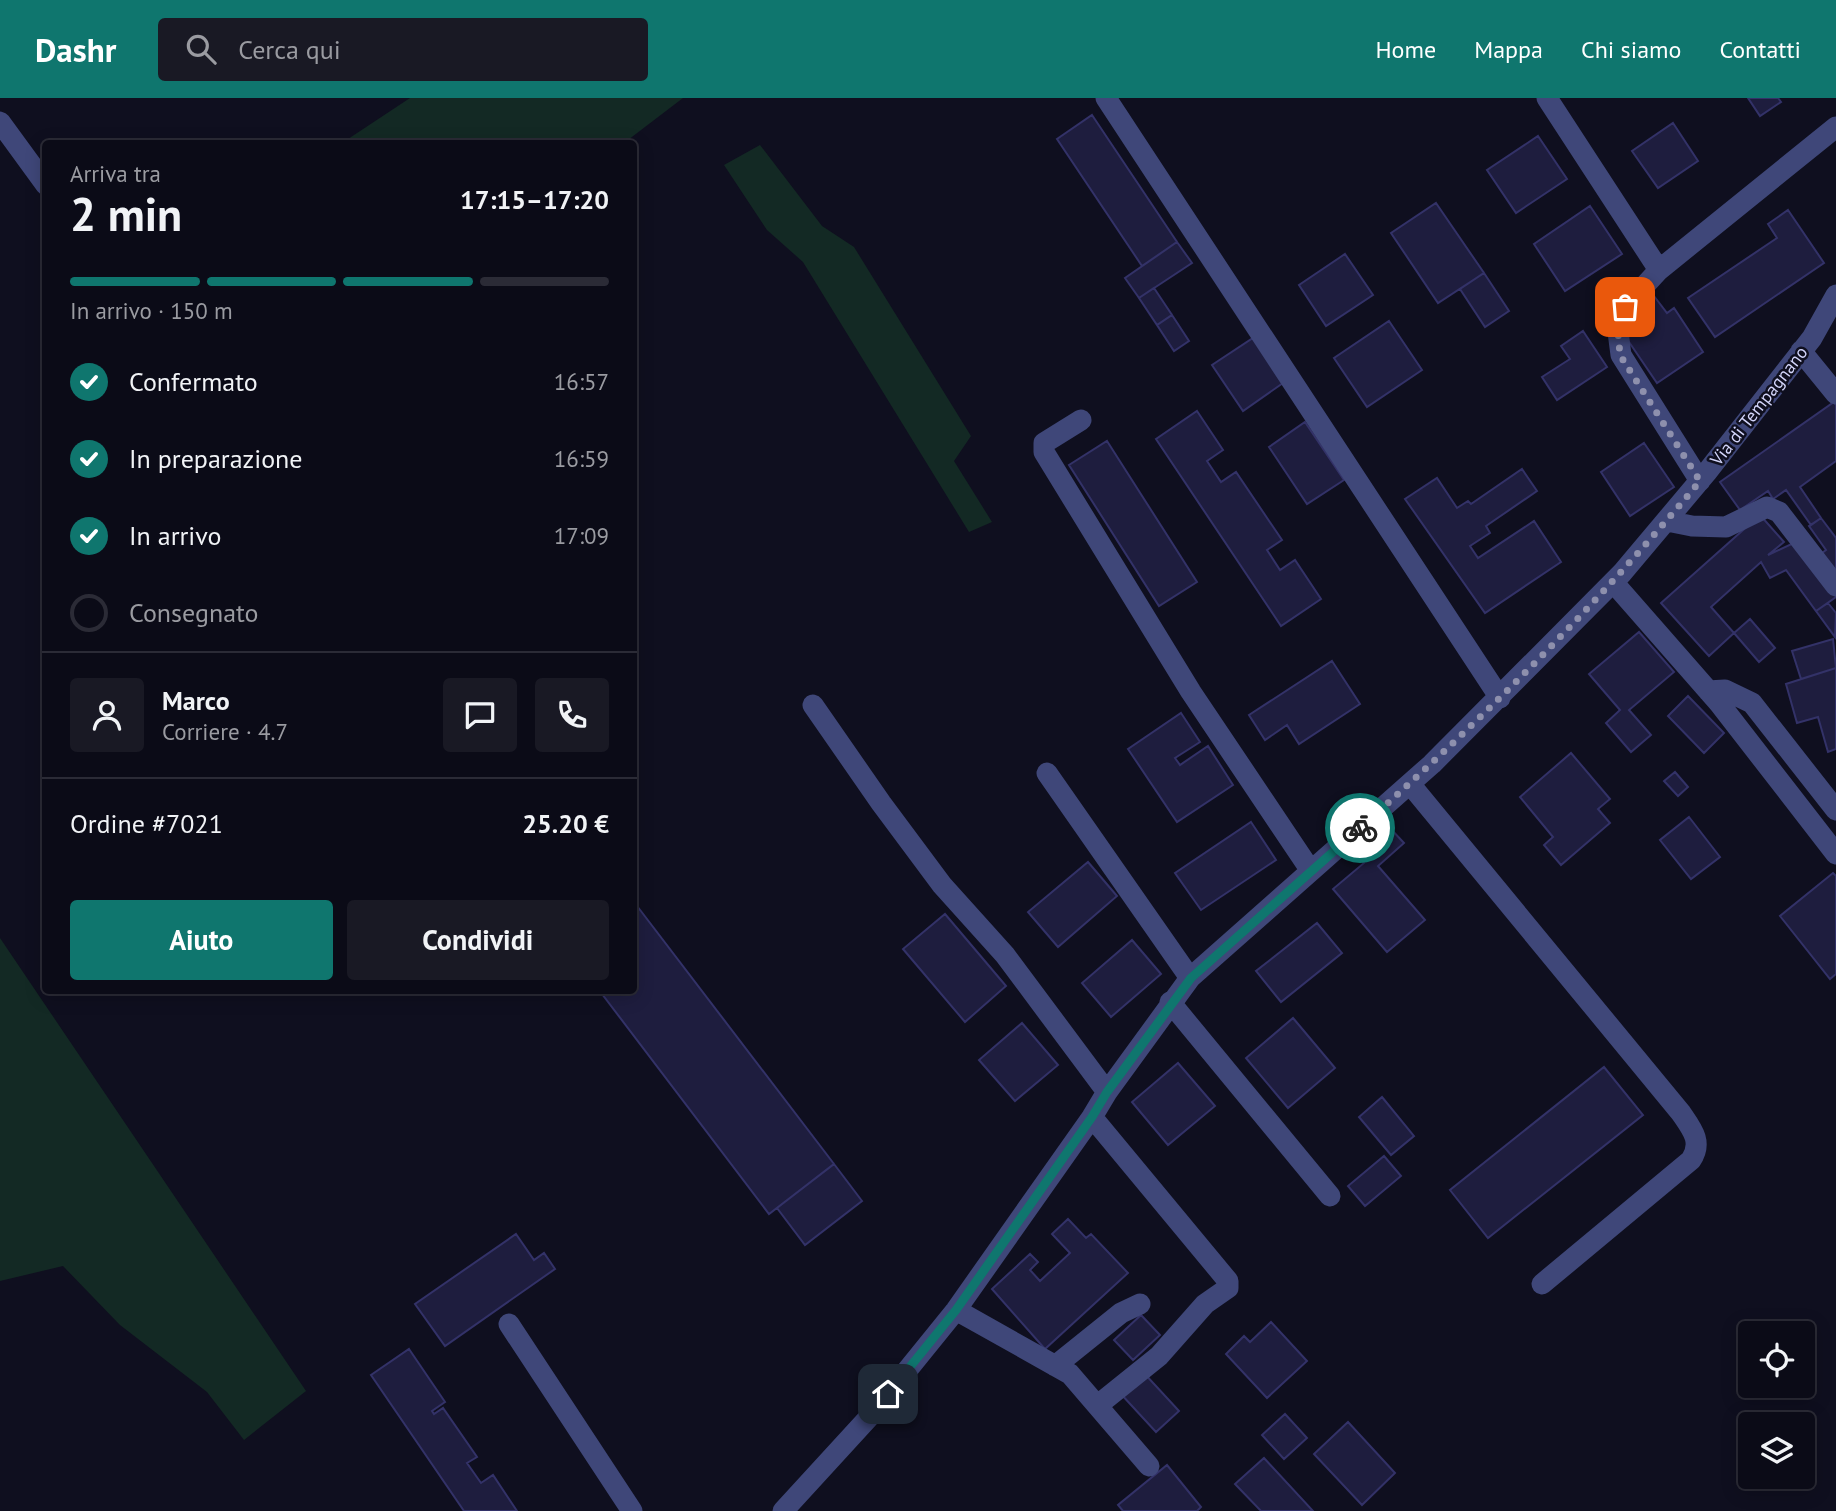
<!DOCTYPE html>
<html lang="it">
<head>
<meta charset="utf-8">
<style>
  :root { --surface:#0b0b17; --page:#191924; --text:#f1f3f6; --muted:#9a9ba1; --line:#2b2b36; --accent:#0f766e }
  body { margin:0; font-family:"PT Sans",sans-serif; background:var(--page); color:var(--text); height:100vh; display:flex; flex-direction:column; font-size:26px; white-space:nowrap }
  * { box-sizing:border-box; margin:0 }
  p { font-size:23px; color:var(--muted) }
  .icon { flex:none; width:38px; height:38px; fill:none; stroke:currentColor; stroke-width:2; stroke-linecap:round; stroke-linejoin:round }
  .map { position:relative; flex:1; overflow:hidden }
  .drawer { position:absolute; left:42px; top:42px; width:595px; height:854px; display:flex; flex-direction:column; background:var(--surface); border-radius:7px; box-shadow:0 4px 18px #0003,0 0 0 2px var(--line) }
  .drawer>* { flex:none }
  .tools { position:absolute; left:1738px; top:1223px; display:grid; gap:14px }
  .tools a { display:grid; place-items:center; width:77px; height:77px; border-radius:7px; background:var(--surface); box-shadow:0 4px 18px #0003,0 0 0 2px var(--line); font-size:35px }
  .pin { position:absolute; display:grid; place-items:center; width:60px; height:60px; color:#fff; margin:-30px; border-radius:14px; box-shadow:0 4px 10px #0006 }
  .courier { position:absolute; display:grid; place-items:center; width:70px; height:70px; margin:-35px; border:5px solid #0f766e; border-radius:50%; background:#fff; color:#222; box-shadow:0 2px 9px #0007 }
  .overview em { font-style:normal; font-weight:800 }
  .overview div { display:flex; flex-direction:column-reverse }
  .overview { display:flex; align-items:center; justify-content:space-between; height:119px; padding:0 28px }
  h1 { font-size:46px; font-weight:800; line-height:52px }
  .bar { display:grid; grid-template-columns:repeat(4,1fr); gap:10px 7px; align-content:center; height:84px; padding:0 28px }
  .bar i { height:9px; border-radius:5px; background:var(--line) }
  .bar .active { background:var(--accent) }
  .bar p { grid-column:span 4 }
  .line { display:flex; align-items:center; gap:18px; padding:0 28px; border-top:2px solid var(--line) }
  .line div { flex:1 }
  .round { display:grid; place-items:center; flex:none; width:74px; height:74px; border-radius:7px; background:var(--page) }
  ol { padding:0 28px; list-style:none }
  li { display:flex; align-items:center; gap:21px; height:77px }
  li p { margin-inline-start:auto }
  li .icon { padding:7px; border-radius:50%; background:var(--accent); color:#fff; stroke-width:4 }
  li:last-child { color:var(--muted) }
  li i { width:38px; height:38px; border:4px solid var(--line); border-radius:50% }
  .primary-button { display:flex; gap:14px; margin-top:auto; padding:14px 28px }
  .primary-button a { flex:1; height:80px; border-radius:7px; background:var(--accent); color:#fff; font-size:28px; font-weight:800; line-height:80px; text-align:center }
  .primary-button a+a { background:var(--page); color:var(--text) }
  header { display:flex; align-items:center; gap:42px; box-sizing:border-box; height:98px; padding:0 35px; background:var(--accent); color:#fff }
  header strong { font-size:33px }
  nav { display:flex; gap:38px; margin-inline-start:auto; font-size:24px }
  .search { width:490px; height:63px; background:var(--page); display:flex; align-items:center; gap:18px; box-sizing:border-box; padding:0 24px; border-radius:7px; color:var(--muted); font-size:26px }
  .map>svg:first-child { display:block }
</style>
</head>
<body>
<header>
<strong>Dashr</strong>
<div class="search"><svg class="icon" aria-label="search" viewBox="0 0 24 24"><circle cx="10" cy="10" r="6"/><path d="M15 15l6 6"/></svg>Cerca qui</div>
<nav><a>Home</a><a>Mappa</a><a>Chi siamo</a><a>Contatti</a></nav>
</header>
<div class="map">
<svg width="1836" height="1413" viewBox="0 0 1836 1413">
  <rect width="100%" height="100%" fill="#0f0f1f"/>
  <path fill="#132924" d="M 410,0 L 683,0 L 624,45 L 342,45 Z
    M 760,47 L 822,128 L 854,149 L 971,338 L 954,363 L 992,424 L 969,434 L 803,164 L 767,132 L 724,67 Z
    M 0,840 L 306,1293 L 244,1342 L 207,1294 L 120,1227 L 63,1168 L 0,1183 Z"/>
  <path fill="#1e1d3e" stroke="#333268" stroke-width="2" d="M 1748,0 L 1778,0 L 1781,4 L 1760,18 Z
    M 1092,17 L 1177,144 L 1142,168 L 1057,41 Z
    M 1673,25 L 1698,63 L 1658,90 L 1632,53 Z
    M 1538,38 L 1567,81 L 1516,115 L 1487,72 Z
    M 1436,105 L 1484,175 L 1438,205 L 1391,135 Z
    M 1590,108 L 1622,156 L 1565,193 L 1534,146 Z
    M 1788,112 L 1824,165 L 1715,239 L 1688,200 L 1777,140 L 1768,126 Z
    M 1177,144 L 1192,165 L 1139,200 L 1125,180 Z
    M 1345,156 L 1373,197 L 1326,228 L 1299,187 Z
    M 1484,175 L 1509,213 L 1485,229 L 1460,191 Z
    M 1154,190 L 1172,217 L 1157,227 L 1139,200 Z
    M 1654,198 L 1667,215 L 1674,210 L 1703,254 L 1657,285 L 1627,241 Z
    M 1172,217 L 1189,243 L 1174,253 L 1157,227 Z
    M 1389,223 L 1422,272 L 1367,309 L 1334,260 Z
    M 1583,233 L 1607,269 L 1557,302 L 1542,279 L 1570,261 L 1561,248 Z
    M 1253,240 L 1283,285 L 1243,313 L 1212,267 Z
    M 1834,304 L 1836,307 L 1836,363 L 1800,389 L 1821,420 L 1811,427 L 1786,392 L 1773,401 L 1768,393 L 1740,412 L 1720,384 Z
    M 1197,313 L 1223,352 L 1207,363 L 1221,384 L 1236,374 L 1282,442 L 1267,452 L 1280,472 L 1295,462 L 1321,501 L 1281,528 L 1156,341 Z
    M 1305,324 L 1344,382 L 1307,406 L 1269,349 Z
    M 1107,343 L 1197,484 L 1159,508 L 1069,367 Z
    M 1644,345 L 1674,389 L 1630,418 L 1601,374 Z
    M 1522,371 L 1537,393 L 1486,428 L 1490,435 L 1470,448 L 1478,460 L 1534,423 L 1561,464 L 1485,515 L 1405,401 L 1437,380 L 1457,410 L 1468,403 L 1471,406 Z
    M 1760,417 L 1784,444 L 1768,457 L 1798,443 L 1836,495 L 1836,499 L 1816,513 L 1786,472 L 1770,480 L 1761,464 L 1711,509 L 1734,535 L 1709,558 L 1661,505 Z
    M 1821,420 L 1836,440 L 1836,476 L 1822,455 L 1826,452 L 1809,428 Z
    M 1828,505 L 1836,515 L 1835,539 L 1816,513 Z
    M 1750,521 L 1775,550 L 1759,564 L 1734,535 Z
    M 1639,534 L 1674,574 L 1629,612 L 1651,637 L 1631,654 L 1606,625 L 1620,612 L 1589,576 Z
    M 1833,541 L 1836,570 L 1801,581 L 1792,553 Z
    M 1332,563 L 1360,606 L 1299,646 L 1287,627 L 1265,642 L 1249,617 Z
    M 1836,570 L 1836,651 L 1828,654 L 1818,619 L 1797,625 L 1786,586 Z
    M 1688,598 L 1724,635 L 1704,655 L 1668,618 Z
    M 1181,615 L 1200,644 L 1175,660 L 1180,667 L 1208,648 L 1233,687 L 1177,724 L 1128,651 Z
    M 1571,655 L 1610,701 L 1598,711 L 1610,725 L 1561,767 L 1544,747 L 1553,739 L 1520,699 Z
    M 1675,674 L 1688,689 L 1678,698 L 1664,683 Z
    M 1689,719 L 1720,759 L 1691,781 L 1660,742 Z
    M 1251,724 L 1276,762 L 1201,812 L 1175,775 Z
    M 1389,729 L 1404,745 L 1378,768 L 1425,822 L 1387,854 L 1333,791 L 1364,765 L 1357,757 Z
    M 1088,764 L 1117,798 L 1058,849 L 1028,814 Z
    M 1833,775 L 1836,778 L 1836,876 L 1830,881 L 1780,818 Z
    M 634,804 L 834,1066 L 769,1116 L 599,892 L 634,892 Z
    M 945,816 L 1006,888 L 965,924 L 903,851 Z
    M 1317,825 L 1342,855 L 1281,904 L 1256,873 Z
    M 1132,842 L 1161,876 L 1111,919 L 1082,885 Z
    M 1293,920 L 1335,970 L 1288,1010 L 1246,960 Z
    M 1022,925 L 1058,967 L 1015,1003 L 979,962 Z
    M 1178,965 L 1215,1008 L 1168,1047 L 1132,1004 Z
    M 1604,969 L 1643,1017 L 1488,1140 L 1450,1092 Z
    M 1382,999 L 1414,1038 L 1391,1057 L 1359,1019 Z
    M 1384,1058 L 1401,1078 L 1365,1108 L 1348,1088 Z
    M 834,1066 L 862,1103 L 805,1147 L 777,1110 Z
    M 1068,1121 L 1086,1140 L 1091,1136 L 1128,1175 L 1045,1251 L 992,1191 L 1030,1156 L 1038,1164 L 1030,1172 L 1040,1183 L 1070,1155 L 1052,1136 Z
    M 516,1136 L 534,1162 L 544,1155 L 555,1171 L 445,1248 L 415,1206 Z
    M 1141,1217 L 1160,1237 L 1133,1262 L 1114,1242 Z
    M 1271,1224 L 1307,1263 L 1267,1300 L 1226,1256 L 1244,1238 L 1250,1244 Z
    M 409,1251 L 445,1304 L 432,1313 L 434,1316 L 443,1310 L 477,1359 L 467,1365 L 481,1385 L 493,1377 L 517,1413 L 464,1413 L 371,1277 Z
    M 1143,1274 L 1179,1313 L 1156,1334 L 1120,1295 Z
    M 1285,1316 L 1307,1340 L 1284,1361 L 1262,1337 Z
    M 1348,1324 L 1395,1375 L 1362,1407 L 1314,1356 Z
    M 1264,1360 L 1313,1413 L 1261,1413 L 1235,1386 Z
    M 1167,1367 L 1201,1409 L 1197,1413 L 1123,1413 L 1118,1407 Z"/>
  <g fill="none" stroke-linecap="round" stroke-linejoin="round">
    <path stroke="#3f4779" stroke-width="21" d="M 1106,0 L 1500,600
      M 1547,0 L 1659,172
      M 0,24 L 46,87
      M 1801,253 L 1836,296
      M 1081,322 L 1044,345 L 1044,354 L 1191,594 L 1311,773
      M 1700,383 L 1621,257 L 1618,234 L 1625,209 L 1659,172 L 1836,29
      M 1667,423 L 1692,428 L 1726,429 L 1767,409 L 1779,414 L 1836,488
      M 1613,484 L 1719,605 L 1836,756
      M 1708,593 L 1725,592 L 1752,605 L 1836,712
      M 813,607 L 881,705 L 942,787 L 1005,857 L 1107,994
      M 1047,675 L 1190,880
      M 1410,686 L 1681,1015 C 1692,1031 1703,1044 1691,1062 L 1542,1186
      M 1170,904 L 1330,1098
      M 1092,1019 L 1228,1183 L 1228,1190 L 1205,1206 L 1159,1258 L 1098,1307
      M 956,1212 L 1070,1276 L 1149,1368
      M 509,1226 L 632,1413
      M 1055,1268 L 1121,1215 L 1140,1206
      M 783,1413 L 871,1317 L 956,1212 L 1092,1019 L 1107,994 L 1190,880 L 1432,666 L 1622,475 L 1707,374 L 1812,240 L 1836,197"/>
  </g>
  <g fill="none" stroke-linecap="round" stroke-linejoin="round">
    <path stroke="#8e90ad" stroke-width="7" stroke-dasharray="0 12.6" d="M 1360,730 C 1482,622 1597,507 1700,383 L 1620,257 L 1618,234 L 1625,209"/>
    <path stroke="#0f766e" stroke-width="9" d="M 888,1296 L 956,1212 L 1092,1019 L 1107,994 L 1191,880 L 1360,730"/>
  </g>
  <g text-anchor="middle" stroke-width="5" stroke-linejoin="round" paint-order="stroke">
    <g font-size="18" fill="#d3d5fa" stroke="#0f0f1f">
      <text transform="translate(1759 308) rotate(-52)" y="6">Via di Tempagnano</text>
    </g>
  </g>
</svg>
<div class="tools">
<a><svg class="icon" aria-label="locate" viewBox="0 0 24 24"><circle cx="12" cy="12" r="6"/><path d="M12 2v4M12 18v4M2 12h4M18 12h4"/></svg></a>
<a><svg class="icon" aria-label="layers" viewBox="0 0 24 24"><path d="M12 4l9 5-9 5-9-5zM3 14l9 5 9-5"/></svg></a>
</div>
<div class="pin" style="left:1625px;top:209px;background:#ea580c"><svg class="icon" aria-label="bag" viewBox="0 0 24 24"><path d="M5 8h14l-1 12H6zM9 8a3 3 0 0 1 6 0"/></svg></div>
<div class="pin" style="left:888px;top:1296px;background:#1f2937"><svg class="icon" aria-label="home" viewBox="0 0 24 24"><path d="M3 11l9-7 9 7M6 9v11h12V9"/></svg></div>
<div class="courier" style="left:1360px;top:730px"><svg class="icon" aria-label="bike" viewBox="0 0 24 24"><circle cx="6" cy="16" r="4"/><circle cx="18" cy="16" r="4"/><path d="M6 16l4-8h5l3 8M10 8l3 8H6M13 5h3"/></svg></div>
<section class="drawer">
<div class="overview"><div><h1>2 min</h1><p>Arriva tra</p></div><em>17:15–17:20</em></div>
<div class="bar"><i class="active"></i><i class="active"></i><i class="active"></i><i></i><p>In arrivo · 150 m</p></div>
<ol>
<li><svg class="icon" aria-label="check" viewBox="0 0 24 24"><path d="M5 12l5 5 9-10"/></svg>Confermato<p>16:57</p></li>
<li><svg class="icon" aria-label="check" viewBox="0 0 24 24"><path d="M5 12l5 5 9-10"/></svg>In preparazione<p>16:59</p></li>
<li><svg class="icon" aria-label="check" viewBox="0 0 24 24"><path d="M5 12l5 5 9-10"/></svg>In arrivo<p>17:09</p></li>
<li><i></i>Consegnato</li>
</ol>
<div class="line" style="height:126px"><a class="round"><svg class="icon" aria-label="person" viewBox="0 0 24 24"><circle cx="12" cy="8" r="4"/><path d="M4 21q1-7 8-7t8 7"/></svg></a><div><b>Marco</b><p>Corriere · 4.7</p></div><a class="round"><svg class="icon" aria-label="chat" viewBox="0 0 24 24"><path d="M4 5h16v11H9l-5 4z"/></svg></a><a class="round"><svg class="icon" aria-label="phone" viewBox="0 0 24 24"><path d="M5 4h4l2 5-3 2q2 4 5 5l2-3 5 2v4C11 20 4 13 5 4z"/></svg></a></div>
<div class="line" style="height:91px"><div>Ordine #7021</div><b>25.20 €</b></div>
<div class="primary-button"><a>Aiuto</a><a>Condividi</a></div>
</section>
</div>
</body>
</html>
